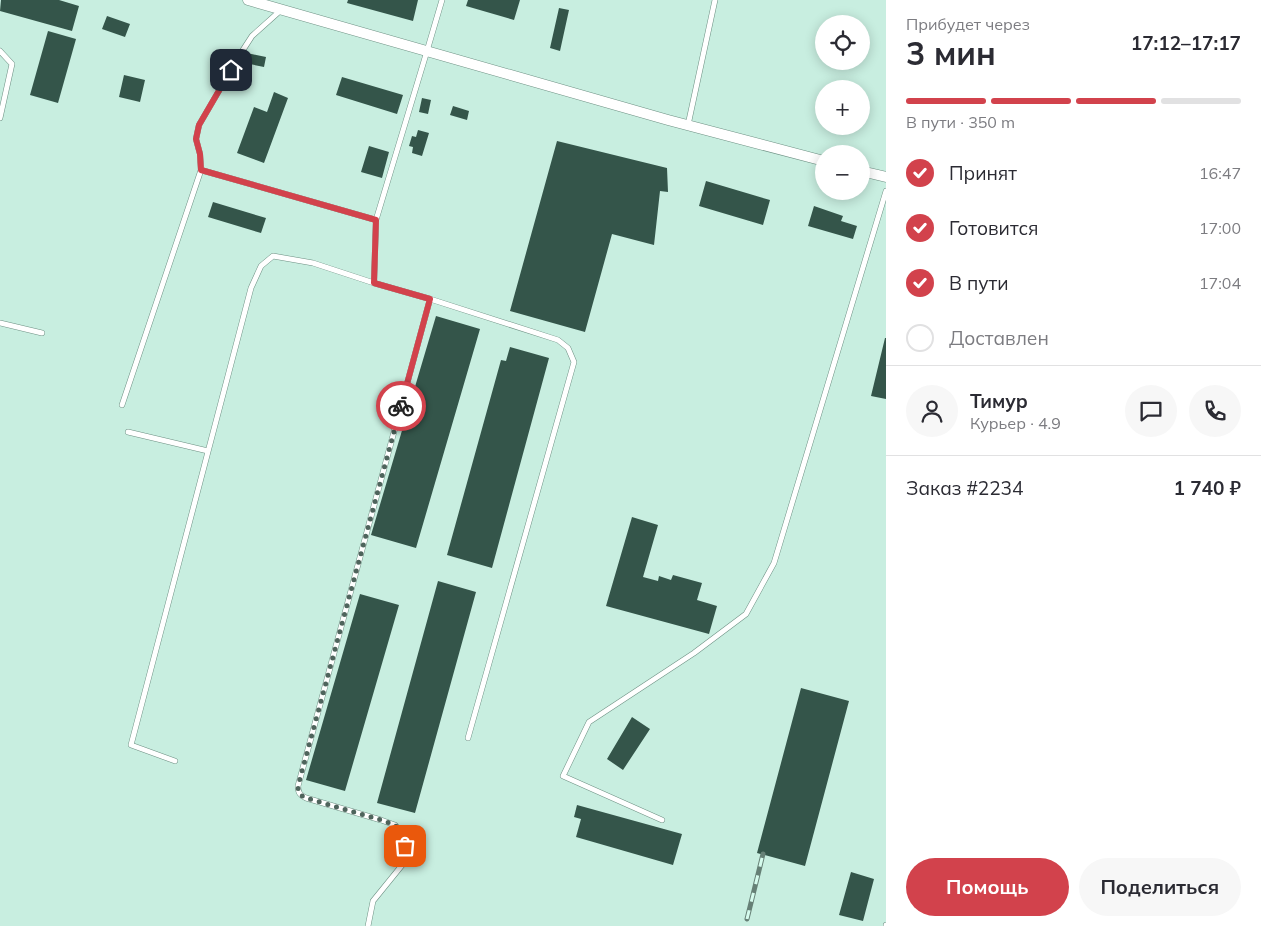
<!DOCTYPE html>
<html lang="ru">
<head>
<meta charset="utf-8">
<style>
  :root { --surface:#fff; --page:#f7f7f7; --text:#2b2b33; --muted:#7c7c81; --line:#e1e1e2; --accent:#d2424c }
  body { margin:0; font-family:Mulish,sans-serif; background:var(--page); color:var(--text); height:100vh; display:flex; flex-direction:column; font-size:19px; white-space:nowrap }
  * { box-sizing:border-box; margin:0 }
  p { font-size:16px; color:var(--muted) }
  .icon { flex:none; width:28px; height:28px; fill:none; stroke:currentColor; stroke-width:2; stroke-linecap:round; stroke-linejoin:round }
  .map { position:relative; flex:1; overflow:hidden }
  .drawer { display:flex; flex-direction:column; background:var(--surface); width:375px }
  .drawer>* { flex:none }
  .fabs { position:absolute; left:815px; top:15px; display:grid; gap:10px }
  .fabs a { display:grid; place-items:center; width:55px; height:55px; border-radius:50%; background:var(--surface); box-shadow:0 2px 12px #0003; font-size:25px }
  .pin { position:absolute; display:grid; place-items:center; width:42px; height:42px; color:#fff; margin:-21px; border-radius:10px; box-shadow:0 2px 8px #0006 }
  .courier { position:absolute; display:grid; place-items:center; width:50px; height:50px; margin:-25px; border:4px solid #d2424c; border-radius:50%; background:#fff; color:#222; box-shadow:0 1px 6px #0007 }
  .overview em { font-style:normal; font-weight:700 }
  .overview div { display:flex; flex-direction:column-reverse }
  .overview { display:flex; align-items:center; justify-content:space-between; height:85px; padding:0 20px }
  h1 { font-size:32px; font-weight:700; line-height:38px }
  .bar { display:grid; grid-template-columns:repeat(4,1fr); gap:8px 5px; align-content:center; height:60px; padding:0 20px }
  .bar i { height:6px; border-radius:4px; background:var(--line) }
  .bar .selected { background:var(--accent) }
  .bar p { grid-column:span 4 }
  .line { display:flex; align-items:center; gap:12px; padding:0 20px; border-top:1px solid var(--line) }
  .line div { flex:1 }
  .round { display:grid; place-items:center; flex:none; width:52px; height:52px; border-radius:26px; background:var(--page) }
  ol { padding:0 20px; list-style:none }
  li { display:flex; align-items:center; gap:15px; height:55px }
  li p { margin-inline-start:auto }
  li .icon { padding:5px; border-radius:50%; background:var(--accent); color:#fff; stroke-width:4 }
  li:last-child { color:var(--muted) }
  li i { width:28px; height:28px; border:2px solid var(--line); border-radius:50% }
  .button { display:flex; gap:10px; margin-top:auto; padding:10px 20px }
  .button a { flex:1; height:58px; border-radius:30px; background:var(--accent); color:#fff; font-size:20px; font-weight:700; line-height:58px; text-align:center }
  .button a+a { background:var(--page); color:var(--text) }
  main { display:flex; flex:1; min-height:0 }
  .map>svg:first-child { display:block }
</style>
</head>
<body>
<main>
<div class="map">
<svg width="886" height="926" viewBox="0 0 886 926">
  <rect width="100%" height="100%" fill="#c8eee0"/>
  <path fill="#34554a" d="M 1,0 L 59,0 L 79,6 L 72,31 L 0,11 Z
    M 348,0 L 418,0 L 413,21 L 347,3 Z
    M 468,0 L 520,0 L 514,20 L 466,6 Z
    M 559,8 L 569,10 L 560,51 L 550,48 Z
    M 107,16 L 130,24 L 125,37 L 102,29 Z
    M 48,31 L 76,39 L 58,103 L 30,95 Z
    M 247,53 L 266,57 L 264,67 L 245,63 Z
    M 124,75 L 145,80 L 140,102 L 119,97 Z
    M 342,77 L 403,95 L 397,114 L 336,95 Z
    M 274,92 L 288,98 L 264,163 L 237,153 L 254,107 L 267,112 Z
    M 422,98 L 431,100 L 428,114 L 419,112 Z
    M 453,106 L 469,111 L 467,120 L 450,115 Z
    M 418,130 L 429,133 L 422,156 L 412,153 L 413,147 L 409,146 L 412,136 L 416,137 Z
    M 557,141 L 667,168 L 668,192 L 660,191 L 654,245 L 612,234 L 585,332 L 510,311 Z
    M 369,146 L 389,152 L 382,178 L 361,172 Z
    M 706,181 L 770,200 L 763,225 L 699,206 Z
    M 213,202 L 266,218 L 261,233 L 208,217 Z
    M 814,206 L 843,216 L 841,221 L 857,226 L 853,239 L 808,226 Z
    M 436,316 L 480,329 L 416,548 L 371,535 Z
    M 885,338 L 886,338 L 886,399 L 871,396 Z
    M 510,347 L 549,358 L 492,568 L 447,555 L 501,360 L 506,361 Z
    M 632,517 L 658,525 L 643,577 L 658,581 L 659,576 L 671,580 L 673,575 L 702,583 L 697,600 L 717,606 L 709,634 L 606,606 Z
    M 438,581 L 476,592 L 415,813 L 377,803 Z
    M 360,594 L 399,605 L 345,791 L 306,780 Z
    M 801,688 L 849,701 L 805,866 L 757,853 Z
    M 632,717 L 650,729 L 623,770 L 607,759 Z
    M 577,805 L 682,834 L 673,865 L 576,837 L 581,819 L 574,817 Z
    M 851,872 L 874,879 L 863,921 L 839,915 Z"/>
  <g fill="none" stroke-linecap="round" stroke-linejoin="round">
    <defs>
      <path id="service" d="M 0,51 L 12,64 L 0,118
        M 688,125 L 715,0
        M 201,170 L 200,154 L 196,139 L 199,125 L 241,53 L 252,36 L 281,10
        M 376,220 L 374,283 L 430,299 L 558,340 L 568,348 L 574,362 L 468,738
        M 0,323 L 42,333
        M 122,405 L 201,170 L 376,220 L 427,51 L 442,0
        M 128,432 L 208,451
        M 175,761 L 131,745 L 251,288 L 261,266 L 273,256 L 313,263 L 374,283
        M 662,820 L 563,776 L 589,722 L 694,653 L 746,614 L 774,563 L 886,191
        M 368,926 L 373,901 L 403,864 L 405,847 L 405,837 L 395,825 L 381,820 L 306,798 C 300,795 298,793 298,786 L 430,299
        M 886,926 L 886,925"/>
      <path id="minor" d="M 248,0 L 668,120 L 824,161
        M 861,171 L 886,177"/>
    </defs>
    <use href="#service" stroke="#6d9083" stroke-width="6"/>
    <use href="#minor" stroke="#6d9083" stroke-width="11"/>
    <use href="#service" stroke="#fff" stroke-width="5"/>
    <use href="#minor" stroke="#fff" stroke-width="10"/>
    <defs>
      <path id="rail" d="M 747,919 L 763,854"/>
    </defs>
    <use href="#rail" stroke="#668076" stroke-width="5"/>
    <use href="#rail" stroke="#d5fbed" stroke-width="3" stroke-dasharray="9" stroke-linecap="butt"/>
  </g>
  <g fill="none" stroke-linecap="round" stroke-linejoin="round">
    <path stroke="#4e645c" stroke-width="5" stroke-dasharray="0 9" d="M 401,406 L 298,786 C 298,793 300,795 306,798 L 381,820 L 395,825 L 405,837 L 405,846"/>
    <path stroke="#d2424c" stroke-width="6" d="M 231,70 L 199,125 L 196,139 L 200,154 L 201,170 L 376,220 L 374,283 L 430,299 L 401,406"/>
  </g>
</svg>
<div class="fabs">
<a><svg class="icon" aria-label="locate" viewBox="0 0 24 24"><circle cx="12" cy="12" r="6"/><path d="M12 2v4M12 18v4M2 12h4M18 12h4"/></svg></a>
<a>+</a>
<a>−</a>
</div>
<div class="pin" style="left:405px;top:846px;background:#ea580c"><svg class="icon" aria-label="bag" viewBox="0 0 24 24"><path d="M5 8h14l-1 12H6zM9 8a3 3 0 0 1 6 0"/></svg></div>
<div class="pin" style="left:231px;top:70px;background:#1f2937"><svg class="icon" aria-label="home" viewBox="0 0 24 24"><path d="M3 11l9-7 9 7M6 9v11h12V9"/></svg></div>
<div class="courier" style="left:401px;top:406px"><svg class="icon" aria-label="bike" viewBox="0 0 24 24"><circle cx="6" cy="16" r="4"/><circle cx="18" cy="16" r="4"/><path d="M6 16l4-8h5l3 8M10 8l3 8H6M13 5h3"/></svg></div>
</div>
<section class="drawer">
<div class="overview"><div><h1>3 мин</h1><p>Прибудет через</p></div><em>17:12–17:17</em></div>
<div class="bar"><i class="selected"></i><i class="selected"></i><i class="selected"></i><i></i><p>В пути · 350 m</p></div>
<ol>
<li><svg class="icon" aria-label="check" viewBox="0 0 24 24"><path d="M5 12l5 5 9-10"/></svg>Принят<p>16:47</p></li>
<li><svg class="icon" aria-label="check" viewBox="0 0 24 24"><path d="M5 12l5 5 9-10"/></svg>Готовится<p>17:00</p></li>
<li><svg class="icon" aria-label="check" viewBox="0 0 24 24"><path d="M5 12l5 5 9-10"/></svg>В пути<p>17:04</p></li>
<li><i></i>Доставлен</li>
</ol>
<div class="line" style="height:90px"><a class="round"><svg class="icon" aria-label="person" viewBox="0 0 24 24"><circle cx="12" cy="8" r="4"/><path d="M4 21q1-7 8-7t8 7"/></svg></a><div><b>Тимур</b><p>Курьер · 4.9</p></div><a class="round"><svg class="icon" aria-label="chat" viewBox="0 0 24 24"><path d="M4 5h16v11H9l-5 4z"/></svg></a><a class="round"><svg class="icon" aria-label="phone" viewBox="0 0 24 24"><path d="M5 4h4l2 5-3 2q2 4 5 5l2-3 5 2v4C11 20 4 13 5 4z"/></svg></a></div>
<div class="line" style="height:65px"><div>Заказ #2234</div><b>1 740 ₽</b></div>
<div class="button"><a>Помощь</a><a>Поделиться</a></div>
</section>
</main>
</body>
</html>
